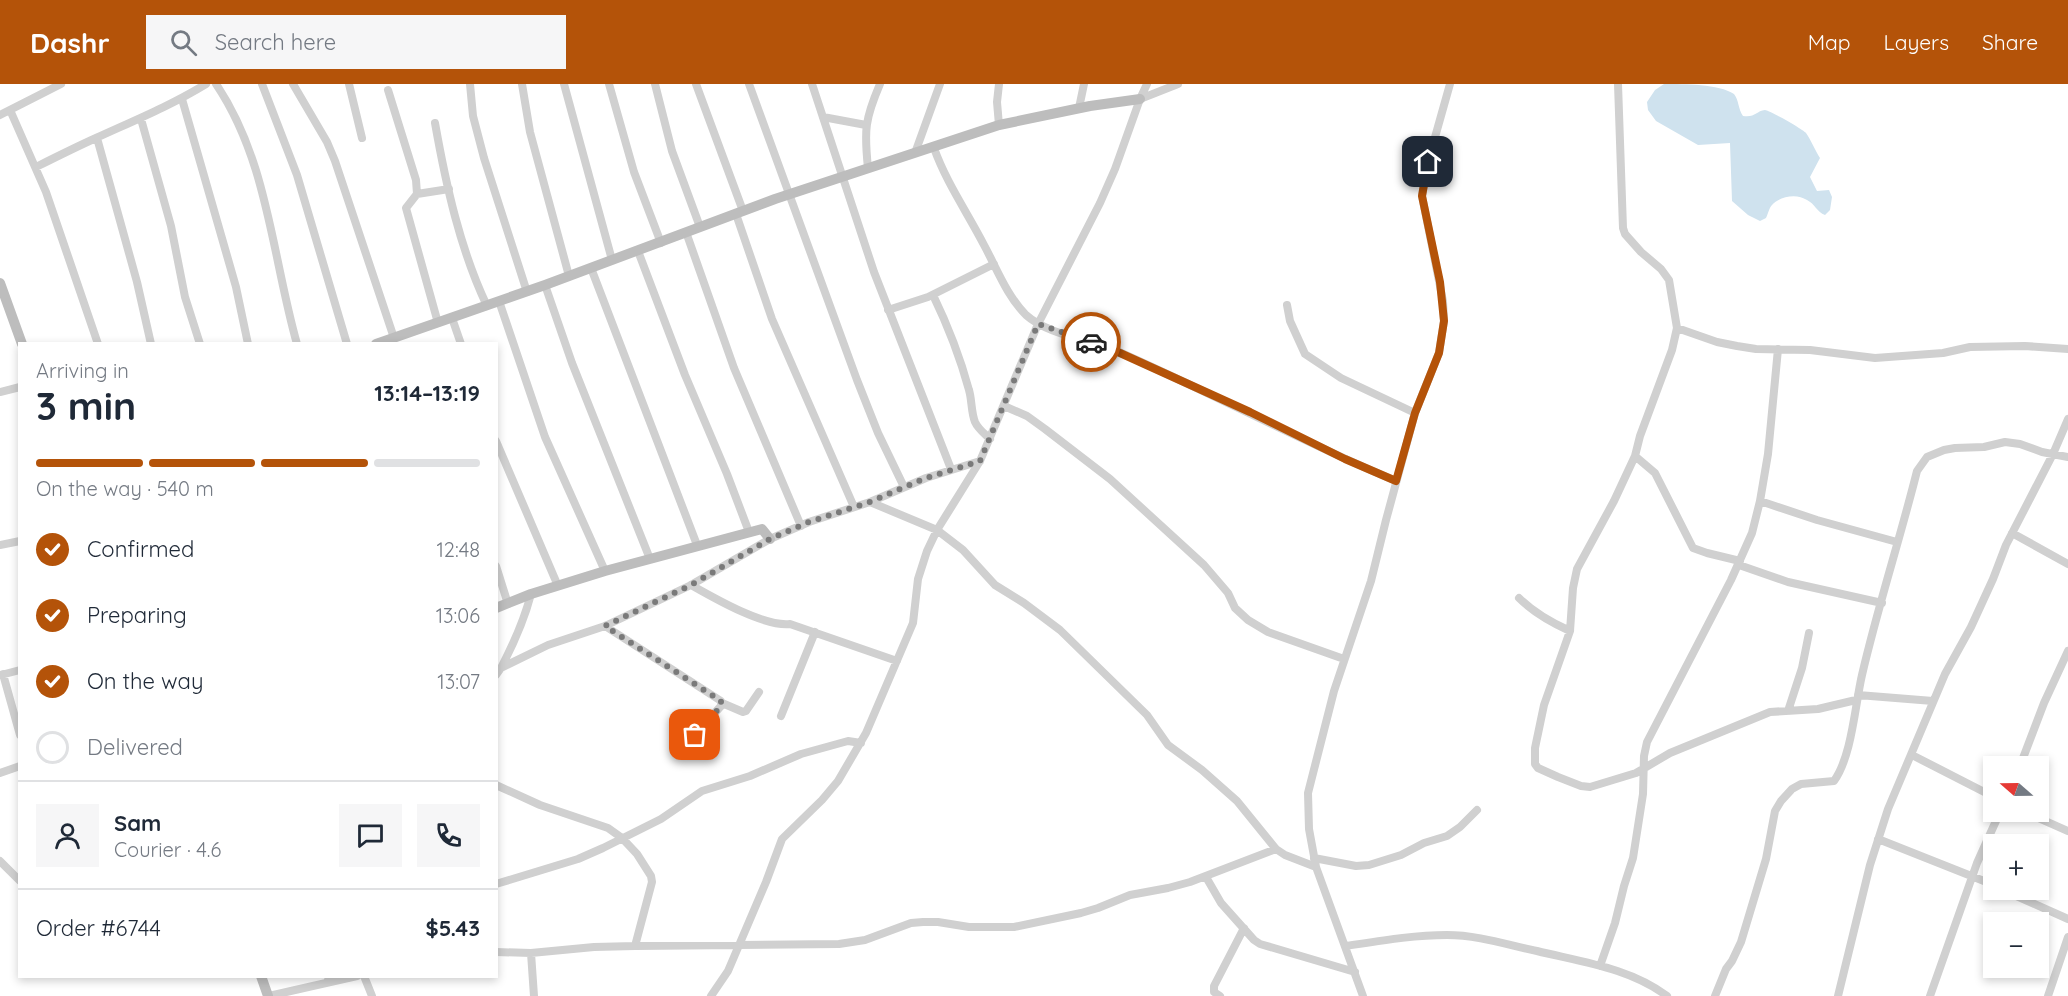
<!DOCTYPE html>
<html lang="en">
<head>
<meta charset="utf-8">
<style>
  :root { --surface:#fff; --page:#f6f6f7; --text:#1f2937; --muted:#747a83; --line:#e0e1e3; --accent:#b45309 }
  body { margin:0; font-family:Quicksand,sans-serif; background:var(--page); color:var(--text); height:100vh; display:flex; flex-direction:column; font-size:22px; white-space:nowrap }
  * { box-sizing:border-box; margin:0 }
  p { font-size:20px; color:var(--muted) }
  .icon { flex:none; width:33px; height:33px; fill:none; stroke:currentColor; stroke-width:2; stroke-linecap:round; stroke-linejoin:round }
  .map { position:relative; flex:1; overflow:hidden }
  .sheet { position:absolute; left:18px; top:258px; width:480px; height:636px; display:flex; flex-direction:column; background:var(--surface); border-radius:0px; box-shadow:0 3px 9px #0003 }
  .sheet>* { flex:none }
  .needle { width:39px; rotate:290deg }
  .fabs { position:absolute; left:1983px; top:672px; display:grid; gap:12px }
  .fabs a { display:grid; place-items:center; width:66px; height:66px; border-radius:0px; background:var(--surface); box-shadow:0 3px 9px #0003; font-size:30px }
  .pin { position:absolute; display:grid; place-items:center; width:51px; height:51px; color:#fff; margin:-26px; border-radius:12px; box-shadow:0 3px 9px #0006 }
  .courier { position:absolute; display:grid; place-items:center; width:60px; height:60px; margin:-30px; border:4px solid #b45309; border-radius:50%; background:#fff; color:#222; box-shadow:0 2px 8px #0007 }
  .head em { font-style:normal; font-weight:700 }
  .head div { display:flex; flex-direction:column-reverse }
  .head { display:flex; align-items:center; justify-content:space-between; height:102px; padding:0 18px }
  h1 { font-size:39px; font-weight:700; line-height:45px }
  .bar { display:grid; grid-template-columns:repeat(4,1fr); gap:9px 6px; align-content:center; height:72px; padding:0 18px }
  .bar i { height:8px; border-radius:4px; background:var(--line) }
  .bar .current { background:var(--accent) }
  .bar p { grid-column:span 4 }
  .line { display:flex; align-items:center; gap:15px; padding:0 18px; border-top:2px solid var(--line) }
  .line div { flex:1 }
  .round { display:grid; place-items:center; flex:none; width:63px; height:63px; border-radius:0px; background:var(--page) }
  ol { padding:0 18px; list-style:none }
  li { display:flex; align-items:center; gap:18px; height:66px }
  li p { margin-inline-start:auto }
  li .icon { padding:6px; border-radius:50%; background:var(--accent); color:#fff; stroke-width:4 }
  li:last-child { color:var(--muted) }
  li i { width:33px; height:33px; border:3px solid var(--line); border-radius:50% }
  header { display:flex; align-items:center; gap:36px; box-sizing:border-box; height:84px; padding:0 30px; background:var(--accent); color:#fff }
  header strong { font-size:28px }
  nav { display:flex; gap:33px; margin-inline-start:auto; font-size:21px }
  .search { width:420px; height:54px; background:var(--page); display:flex; align-items:center; gap:15px; box-sizing:border-box; padding:0 21px; border-radius:0px; color:var(--muted); font-size:22px }
  .map>svg:first-child { display:block }
</style>
</head>
<body>
<header>
<strong>Dashr</strong>
<div class="search"><svg class="icon" aria-label="search" viewBox="0 0 24 24"><circle cx="10" cy="10" r="6"/><path d="M15 15l6 6"/></svg>Search here</div>
<nav><a>Map</a><a>Layers</a><a>Share</a></nav>
</header>
<div class="map">
<svg width="2068" height="912" viewBox="0 0 2068 912">
  <rect width="100%" height="100%" fill="#fff"/>
  <path fill="#cfe2ee" d="M 1664,0 C 1684,0 1719,0 1734,10 C 1739,16 1738,25 1743,32 C 1755,34 1756,27 1765,26 C 1769,26 1802,45 1806,49 C 1811,56 1815,66 1820,74 L 1810,93 L 1817,107 L 1829,106 L 1832,113 L 1830,126 L 1825,131 C 1817,128 1815,120 1807,116 C 1797,109 1780,112 1772,121 C 1769,124 1768,130 1766,134 L 1760,137 L 1748,131 L 1732,117 L 1730,59 L 1698,61 L 1656,37 L 1648,26 L 1647,18 L 1655,6 Z"/>
  <g fill="none" stroke-linecap="round" stroke-linejoin="round">
    <path stroke="#d0d0d0" stroke-width="8" d="M 216,0 C 268,77 272,172 297,260
      M 262,0 L 297,91 L 347,260
      M 293,0 L 327,58 L 335,77 L 394,254
      M 349,0 L 362,54
      M 470,0 L 473,32 L 484,74 L 527,208
      M 522,0 L 530,48 L 569,192
      M 564,0 L 612,176
      M 609,0 L 634,88 L 661,159
      M 655,0 L 672,67 L 700,143
      M 696,0 L 743,127
      M 749,0 L 857,296 L 878,349 L 904,403
      M 812,0 L 874,188 L 951,385
      M 999,0 L 997,18 L 999,41
      M 1618,0 L 1623,144 L 1625,150 L 1641,168 L 1661,185 L 1669,196 L 1677,244 L 1672,266 L 1640,352 L 1635,372 L 1614,417 L 1577,485 L 1573,504 L 1570,547 L 1544,621 L 1535,664 L 1535,680 L 1538,684 L 1558,693 L 1581,702 L 1590,703 L 1636,689 L 1670,669 L 1770,628 L 1818,625 L 1856,616
      M 388,6 L 416,96 L 417,110
      M 182,15 L 236,203 L 248,260
      M 1140,15 L 1178,0
      M 1079,24 L 1084,0
      M 10,26 L 46,108 L 98,260
      M 0,31 L 61,0
      M 823,33 L 866,41
      M 141,35 L 171,142 L 185,213 L 200,260
      M 435,39 C 446,101 460,165 487,222
      M 97,54 L 137,198 L 151,260
      M 934,64 C 946,98 967,128 984,161 C 997,185 1007,212 1026,231 C 1048,251 1091,256 1119,268 C 1212,309 1302,358 1396,397
      M 915,69 L 940,0
      M 36,83 C 56,73 76,63 96,54 C 133,37 170,22 206,0
      M 868,84 C 864,46 865,35 880,0
      M 736,130 L 772,235 L 854,423
      M 686,148 L 734,284 L 801,442
      M 638,167 L 685,291 L 727,390 L 749,448
      M 591,184 L 697,461
      M 545,201 L 572,279 L 650,475
      M 933,211 C 948,242 960,273 969,306 C 972,316 971,328 975,338 C 978,345 985,350 990,355
      M 499,217 L 545,353 L 605,487
      M 1287,221 L 1290,237 L 1305,270 L 1341,294 L 1415,329
      M 888,226 L 928,213 L 994,180
      M 452,234 L 461,260
      M 438,239 L 406,124 L 417,110 L 449,105
      M 1677,244 L 1717,258 L 1737,262 L 1756,265 L 1810,266 L 1875,274 L 1943,269 L 1970,263 L 2025,262 L 2068,265
      M 0,308 L 20,303
      M 1004,322 L 1027,332 L 1045,345 L 1110,395 L 1204,481 L 1228,509 L 1235,524 L 1248,536 L 1268,548 L 1344,575
      M 496,357 L 558,502
      M 1635,372 L 1655,389 L 1693,464 L 1707,469 L 1740,477
      M 1760,417 L 1817,436 L 1897,458
      M 870,418 L 926,394 L 980,377
      M 2012,449 L 2068,480
      M 0,461 L 20,457
      M 1739,481 L 1788,498 L 1882,519
      M 496,482 L 508,520
      M 691,501 C 714,514 764,543 790,540 L 897,577
      M 1519,514 C 1534,529 1550,538 1570,547
      M 605,542 L 721,617 L 721,622 L 695,651
      M 501,584 C 514,559 524,537 531,510
      M 3,590 L 20,651
      M 1,591 L 20,586
      M 496,591 L 501,584 L 548,561 L 605,542 L 691,501 L 770,455 L 809,438 L 870,418 L 937,446 L 963,466 L 995,501 L 1024,519 L 1060,546 L 1147,631 L 1168,661 L 1202,686 L 1237,717 L 1276,765 L 1285,771 L 1316,783
      M 1858,611 L 1933,617
      M 722,619 L 743,628 L 746,627 L 759,608
      M 1788,627 L 1802,584 L 1809,549
      M 781,632 L 815,548
      M 1912,671 L 1994,713
      M 2020,682 L 2044,619 L 2068,567
      M 0,689 L 20,682
      M 496,701 L 540,721 L 608,744 L 622,754 L 637,770 L 651,792 L 652,798 L 635,862
      M 2025,728 L 2068,747
      M 1878,755 L 1994,801
      M 1314,774 L 1356,782 L 1369,781 L 1401,771 L 1424,759 L 1447,752 L 1460,743 L 1477,726
      M 0,777 L 20,797
      M 1206,793 L 1221,819 L 1254,856 L 1260,860 L 1355,888
      M 496,800 L 578,775 L 603,764 L 661,735 L 702,707 L 750,692 L 801,670 L 848,657 L 861,659
      M 2003,806 L 2068,835
      M 1346,862 C 1379,857 1413,851 1447,851 C 1478,851 1508,861 1537,867 C 1582,878 1630,884 1667,912
      M 496,868 L 531,869 L 594,863 L 635,862 L 839,860 L 865,856 L 911,839 L 923,838 L 938,838 L 969,843 L 1014,843 L 1081,829 L 1098,824 L 1130,811 L 1168,804 L 1190,798 L 1276,765
      M 531,869 L 534,912
      M 1600,882 L 1615,839 L 1624,802 L 1633,774 L 1643,710 L 1644,672 L 1647,658 L 1731,496 L 1752,449 L 1760,417 L 1768,370 L 1778,265
      M 364,892 L 372,912
      M 326,899 L 357,892
      M 269,912 L 326,899 L 331,892
      M 711,912 L 728,887 L 766,798 L 782,755 L 822,716 L 838,697 L 866,649 L 913,539 L 918,495 L 927,467 L 937,446 L 980,377 L 1038,240 L 1100,119 L 1115,85 L 1140,15 L 1147,0
      M 1220,912 L 1214,908 L 1214,902 L 1244,844
      M 1363,912 L 1316,783 L 1309,745 L 1308,709 L 1334,607 L 1371,497 L 1386,436 L 1415,329 L 1439,269 L 1444,237 L 1443,217 L 1422,112 L 1428,78 L 1450,0
      M 1715,912 L 1726,885 L 1732,877 L 1741,858 L 1766,775 L 1775,727 L 1781,717 L 1792,705 L 1801,700 L 1834,697 C 1852,672 1855,621 1862,591 C 1878,522 1900,455 1917,387 L 1927,373 L 1944,366 L 1955,364 L 1984,363 L 2005,358 L 2020,360 L 2042,368 L 2068,373
      M 1838,912 L 1870,781 L 1888,725 L 1945,590 L 1971,543 L 1993,495 L 2006,461 L 2053,370 L 2068,335
      M 1930,912 L 1977,779 L 2000,728
      M 2048,912 L 2068,853"/>
    <path stroke="#bdbdbd" stroke-width="10" d="M 0,199 L 22,260
      M 376,260 L 545,201 L 775,115 L 999,41 L 1090,22 L 1140,15
      M 496,524 L 531,510 L 605,487 L 762,445 L 770,455
      M 261,892 L 268,912"/>
  </g>
  <g fill="none" stroke-linecap="round" stroke-linejoin="round">
    <path stroke="#7a7a7a" stroke-width="6" stroke-dasharray="0 10.8" d="M 695,651 L 721,622 L 721,617 L 605,542 L 691,501 L 770,455 L 809,438 L 870,418 L 926,394 L 980,377 L 1038,240 L 1091,258"/>
    <path stroke="#b45309" stroke-width="8" d="M 1091,258 L 1120,269 L 1250,328 L 1345,375 L 1396,397 L 1415,329 L 1439,269 L 1444,237 L 1440,198 L 1422,112 L 1428,78"/>
  </g>
</svg>
<div class="fabs">
<a><svg class="needle" viewBox="-14 -14 28 28"><path d="M0-13l5 13h-10z" fill="#e53935"/><path d="M0 13l5-13h-10z" fill="#747a83"/></svg></a>
<a>+</a>
<a>−</a>
</div>
<div class="pin" style="left:695px;top:651px;background:#ea580c"><svg class="icon" aria-label="bag" viewBox="0 0 24 24"><path d="M5 8h14l-1 12H6zM9 8a3 3 0 0 1 6 0"/></svg></div>
<div class="pin" style="left:1428px;top:78px;background:#1f2937"><svg class="icon" aria-label="home" viewBox="0 0 24 24"><path d="M3 11l9-7 9 7M6 9v11h12V9"/></svg></div>
<div class="courier" style="left:1091px;top:258px"><svg class="icon" aria-label="car" viewBox="0 0 24 24"><path d="M5 17H2v-5l4-1 3-4h7l3 4 3 1v5h-3M9 17h6M6 11h13"/><circle cx="7" cy="17" r="2"/><circle cx="17" cy="17" r="2"/></svg></div>
<section class="sheet">
<div class="head"><div><h1>3 min</h1><p>Arriving in</p></div><em>13:14–13:19</em></div>
<div class="bar"><i class="current"></i><i class="current"></i><i class="current"></i><i></i><p>On the way · 540 m</p></div>
<ol>
<li><svg class="icon" aria-label="check" viewBox="0 0 24 24"><path d="M5 12l5 5 9-10"/></svg>Confirmed<p>12:48</p></li>
<li><svg class="icon" aria-label="check" viewBox="0 0 24 24"><path d="M5 12l5 5 9-10"/></svg>Preparing<p>13:06</p></li>
<li><svg class="icon" aria-label="check" viewBox="0 0 24 24"><path d="M5 12l5 5 9-10"/></svg>On the way<p>13:07</p></li>
<li><i></i>Delivered</li>
</ol>
<div class="line" style="height:108px"><a class="round"><svg class="icon" aria-label="person" viewBox="0 0 24 24"><circle cx="12" cy="8" r="4"/><path d="M4 21q1-7 8-7t8 7"/></svg></a><div><b>Sam</b><p>Courier · 4.6</p></div><a class="round"><svg class="icon" aria-label="chat" viewBox="0 0 24 24"><path d="M4 5h16v11H9l-5 4z"/></svg></a><a class="round"><svg class="icon" aria-label="phone" viewBox="0 0 24 24"><path d="M5 4h4l2 5-3 2q2 4 5 5l2-3 5 2v4C11 20 4 13 5 4z"/></svg></a></div>
<div class="line" style="height:78px"><div>Order #6744</div><b>$5.43</b></div>
</section>
</div>
</body>
</html>
